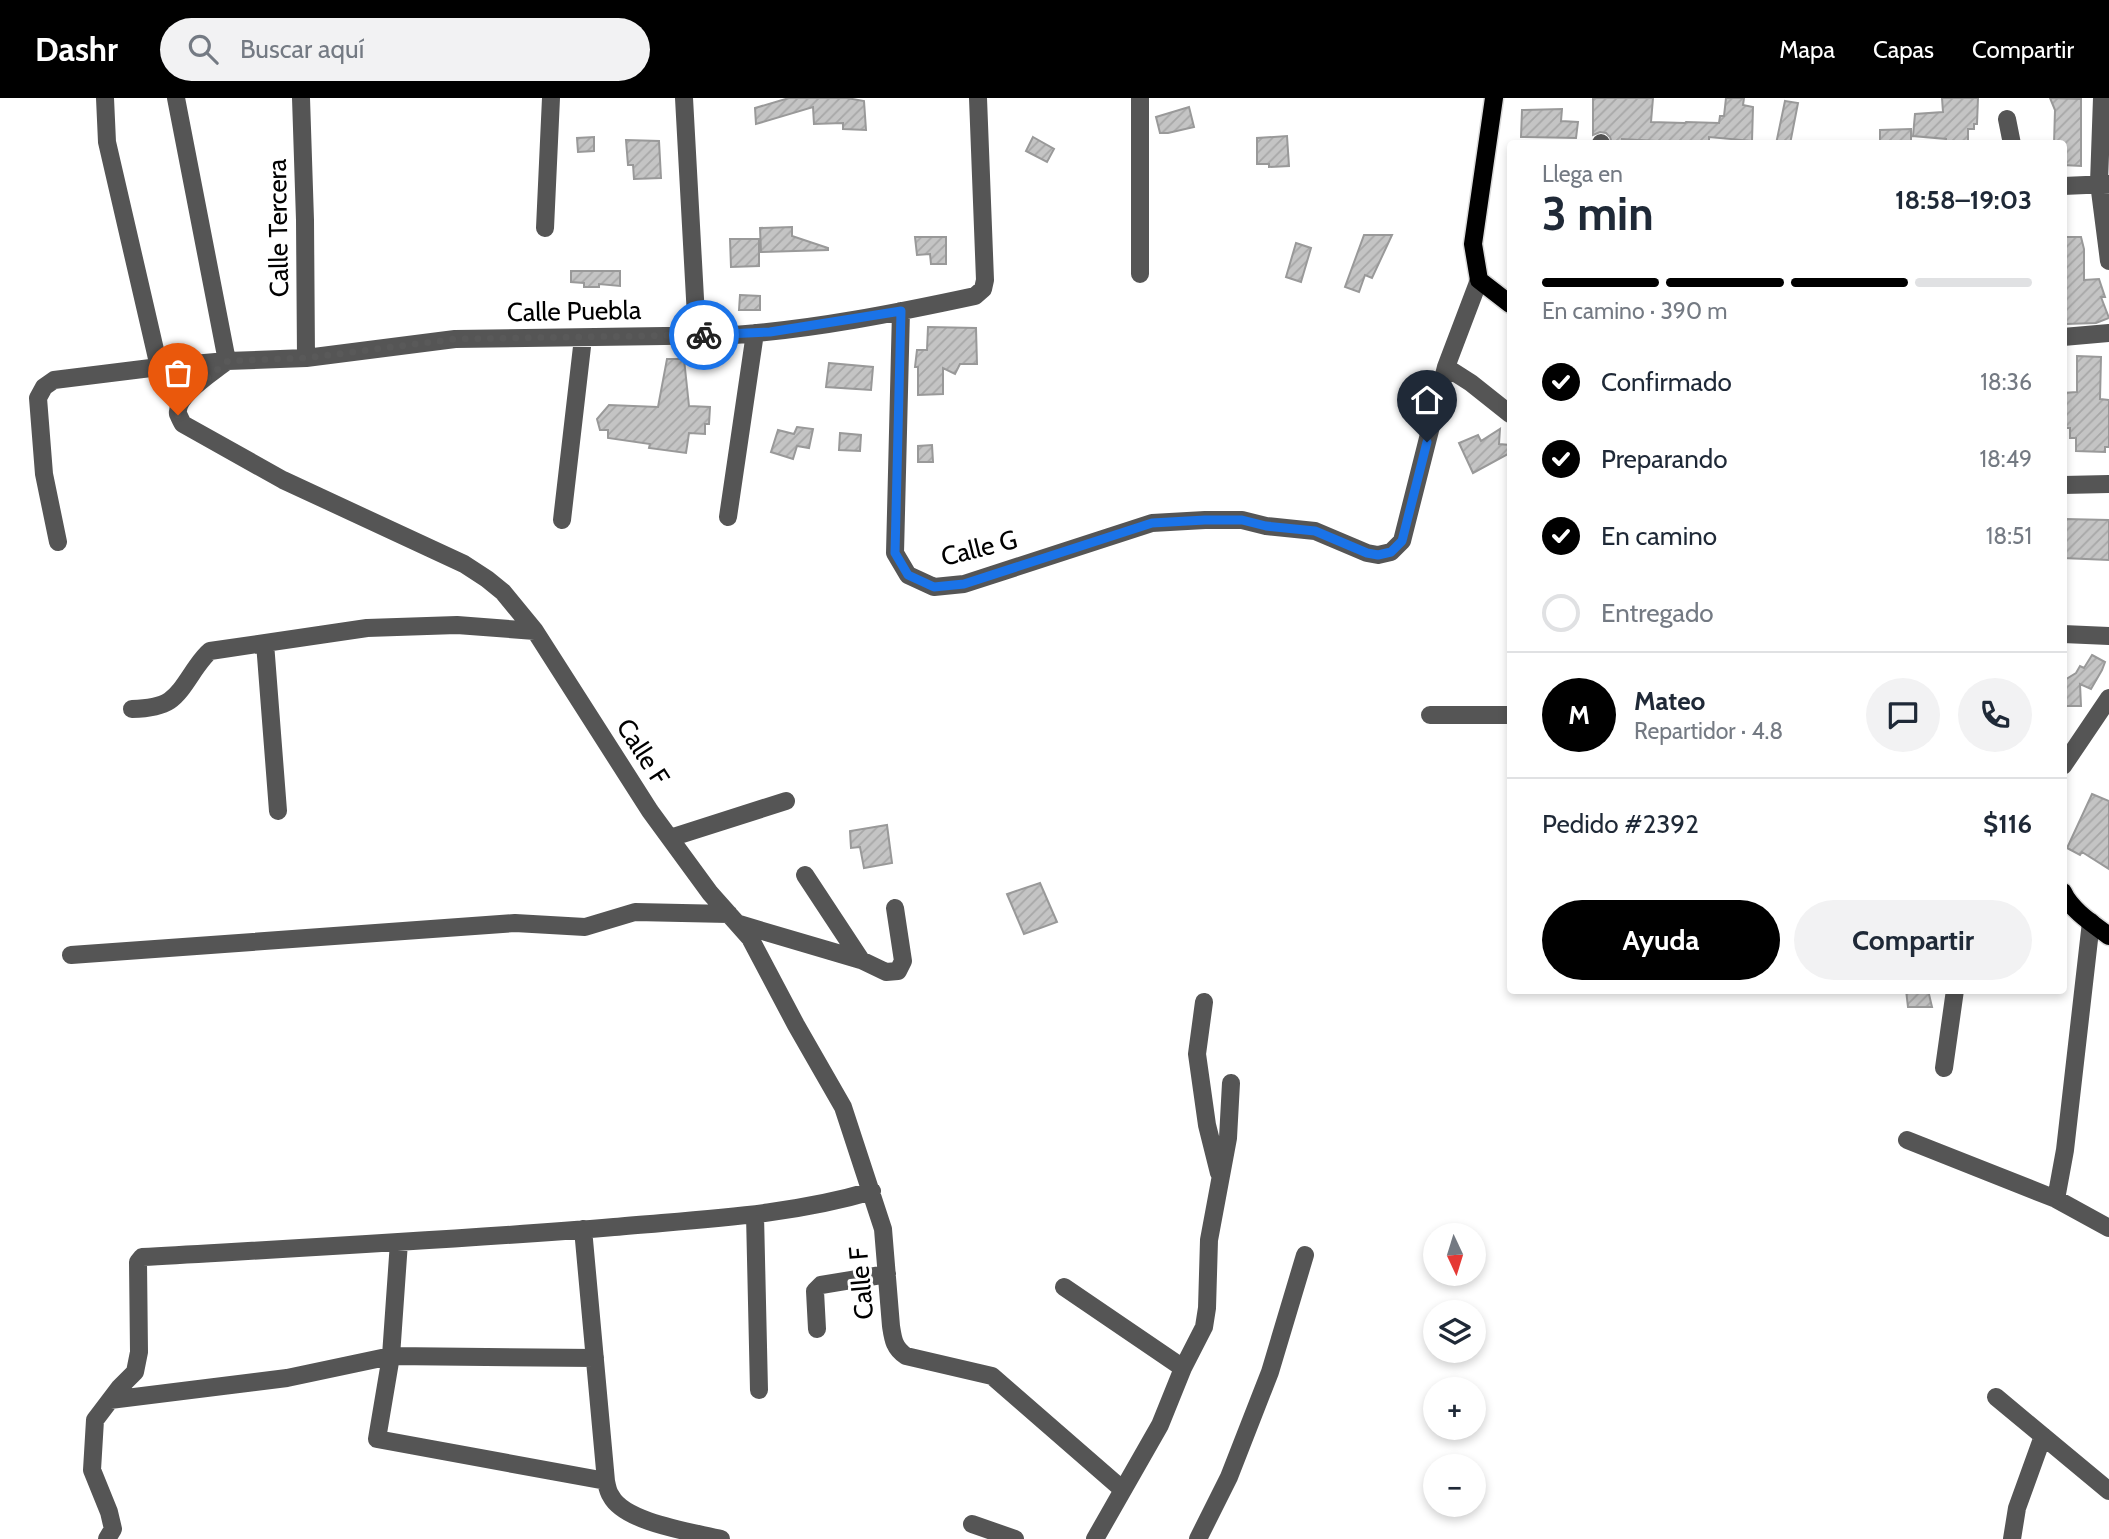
<!DOCTYPE html>
<html lang="es">
<head>
<meta charset="utf-8">
<style>
  :root { --surface:#fff; --page:#f2f2f3; --text:#1f2937; --muted:#747a83; --line:#e0e1e3; --accent:#000 }
  body { margin:0; font-family:Cabin,sans-serif; background:var(--page); color:var(--text); height:100vh; display:flex; flex-direction:column; font-size:26px; white-space:nowrap }
  * { box-sizing:border-box; margin:0 }
  p { font-size:23px; color:var(--muted) }
  .icon { flex:none; width:38px; height:38px; fill:none; stroke:currentColor; stroke-width:2; stroke-linecap:round; stroke-linejoin:round }
  .map { position:relative; flex:1; overflow:hidden }
  .panel { position:absolute; left:1507px; top:42px; width:560px; height:854px; display:flex; flex-direction:column; background:var(--surface); border-radius:7px; box-shadow:0 4px 10px #0003 }
  .panel>* { flex:none }
  .needle { width:46px; rotate:176deg }
  .controls { position:absolute; left:1423px; top:1125px; display:grid; gap:14px }
  .controls a { display:grid; place-items:center; width:63px; height:63px; border-radius:50%; background:var(--surface); box-shadow:0 4px 10px #0003; font-size:35px }
  .pin { position:absolute; display:grid; place-items:center; width:60px; height:60px; color:#fff; margin:-72px -30px; border-radius:50% 50% 50% 0; rotate:-45deg; box-shadow:0 0 7px #0007 }
  .pin .icon { rotate:45deg }
  .courier { position:absolute; display:grid; place-items:center; width:70px; height:70px; margin:-35px; border:5px solid #1a73e8; border-radius:50%; background:#fff; color:#222; box-shadow:0 2px 9px #0007 }
  .summary em { font-style:normal; font-weight:800 }
  .summary div { display:flex; flex-direction:column-reverse }
  .summary { display:flex; align-items:center; justify-content:space-between; height:119px; padding:0 35px }
  h1 { font-size:46px; font-weight:800; line-height:52px }
  .bar { display:grid; grid-template-columns:repeat(4,1fr); gap:10px 7px; align-content:center; height:84px; padding:0 35px }
  .bar i { height:9px; border-radius:5px; background:var(--line) }
  .bar .selected { background:var(--accent) }
  .bar p { grid-column:span 4 }
  .line { display:flex; align-items:center; gap:18px; padding:0 35px; border-top:2px solid var(--line) }
  .line div { flex:1 }
  .round { display:grid; place-items:center; flex:none; width:74px; height:74px; border-radius:37px; background:var(--page) }
  ol { padding:0 35px; list-style:none }
  li { display:flex; align-items:center; gap:21px; height:77px }
  li p { margin-inline-start:auto }
  li .icon { padding:7px; border-radius:50%; background:var(--accent); color:#fff; stroke-width:4 }
  li:last-child { color:var(--muted) }
  li i { width:38px; height:38px; border:4px solid var(--line); border-radius:50% }
  .primary-button { display:flex; gap:14px; margin-top:auto; padding:14px 35px }
  .primary-button a { flex:1; height:80px; border-radius:42px; background:var(--accent); color:#fff; font-size:28px; font-weight:800; line-height:80px; text-align:center }
  .primary-button a+a { background:var(--page); color:var(--text) }
  header { display:flex; align-items:center; gap:42px; box-sizing:border-box; height:98px; padding:0 35px; background:var(--accent); color:#fff }
  header strong { font-size:33px }
  nav { display:flex; gap:38px; margin-inline-start:auto; font-size:24px }
  .search { width:490px; height:63px; background:var(--page); display:flex; align-items:center; gap:18px; box-sizing:border-box; padding:0 24px; border-radius:38px; color:var(--muted); font-size:26px }
  .map>svg:first-child { display:block }
</style>
</head>
<body>
<header>
<strong>Dashr</strong>
<div class="search"><svg class="icon" aria-label="search" viewBox="0 0 24 24"><circle cx="10" cy="10" r="6"/><path d="M15 15l6 6"/></svg>Buscar aquí</div>
<nav><a>Mapa</a><a>Capas</a><a>Compartir</a></nav>
</header>
<div class="map">
<svg width="2109" height="1441" viewBox="0 0 2109 1441">
  <defs>
    <pattern id="building-hatch" width="6" height="6" patternUnits="userSpaceOnUse" patternTransform="scale(1.75)"><rect width="6" height="6" fill="#c4c4c4"/><path d="M-1 1l2-2M0 6l6-6M5 7l2-2" fill="none" stroke="#a7a7a7"/></pattern>
  </defs>
  <rect width="100%" height="100%" fill="#fff"/>
  <path fill="url(#building-hatch)" stroke="#999" stroke-width="2" d="M 789,0 L 847,0 L 864,3 L 866,32 L 843,31 L 843,25 L 814,26 L 813,9 L 756,26 L 755,10 Z
    M 1593,0 L 1653,0 L 1651,24 L 1685,25 L 1686,24 L 1719,25 L 1720,18 L 1724,18 L 1726,0 L 1744,0 L 1743,7 L 1753,9 L 1752,43 L 1709,39 L 1709,46 L 1622,41 L 1622,45 L 1612,45 L 1610,39 L 1606,35 L 1600,34 L 1593,37 Z
    M 1942,0 L 1978,0 L 1977,26 L 1974,26 L 1974,31 L 1968,31 L 1968,43 L 1946,43 L 1946,41 L 1913,38 L 1915,16 L 1943,14 Z
    M 2050,0 L 2081,1 L 2081,68 L 2063,67 L 2063,46 L 2054,46 L 2055,12 Z
    M 1785,3 L 1798,5 L 1790,46 L 1776,46 Z
    M 1189,9 L 1194,29 L 1168,35 L 1160,35 L 1156,19 Z
    M 1562,11 L 1561,23 L 1578,24 L 1576,40 L 1521,39 L 1522,12 Z
    M 1911,31 L 1911,46 L 1880,46 L 1880,32 Z
    M 1287,38 L 1289,68 L 1269,69 L 1269,66 L 1257,66 L 1257,40 Z
    M 594,39 L 594,53 L 578,54 L 577,40 Z
    M 1033,39 L 1054,51 L 1047,64 L 1026,53 Z
    M 626,42 L 659,43 L 661,80 L 634,81 L 633,67 L 628,67 Z
    M 792,129 L 792,138 L 828,150 L 828,152 L 761,154 L 760,130 Z
    M 1364,137 L 1392,137 L 1372,180 L 1365,177 L 1359,194 L 1345,189 Z
    M 915,139 L 946,139 L 946,166 L 931,166 L 930,156 L 917,157 Z
    M 2063,139 L 2081,139 L 2084,151 L 2084,182 L 2099,181 L 2105,199 L 2101,199 L 2109,220 L 2096,225 L 2066,226 L 2066,211 L 2063,211 Z
    M 730,141 L 759,141 L 759,168 L 731,169 Z
    M 1296,145 L 1311,150 L 1301,184 L 1286,179 Z
    M 571,173 L 620,173 L 620,188 L 599,186 L 599,189 L 584,189 L 584,185 L 571,184 Z
    M 740,197 L 760,198 L 760,212 L 739,212 Z
    M 928,229 L 976,230 L 977,266 L 960,266 L 955,276 L 943,270 L 943,296 L 918,297 L 918,269 L 915,269 L 917,252 L 927,252 Z
    M 2077,258 L 2101,259 L 2100,301 L 2109,302 L 2109,349 L 2105,349 L 2105,354 L 2076,353 L 2076,340 L 2070,340 L 2070,330 L 2065,330 L 2065,326 L 2063,326 L 2063,295 L 2077,294 Z
    M 667,261 L 684,261 L 689,308 L 710,309 L 709,326 L 705,326 L 705,336 L 689,335 L 686,355 L 649,350 L 650,346 L 608,340 L 608,332 L 600,332 L 597,321 L 609,307 L 658,309 Z
    M 829,265 L 873,269 L 871,292 L 826,289 Z
    M 797,329 L 813,331 L 809,350 L 797,348 L 793,361 L 771,354 L 778,332 L 794,336 Z
    M 1500,331 L 1499,346 L 1510,347 L 1510,355 L 1473,375 L 1459,345 L 1478,337 L 1481,343 Z
    M 840,335 L 861,337 L 860,353 L 839,352 Z
    M 932,347 L 933,364 L 918,364 L 918,348 Z
    M 2065,421 L 2109,422 L 2109,462 L 2063,460 L 2063,425 Z
    M 2092,557 L 2105,564 L 2102,572 L 2091,591 L 2080,586 L 2081,608 L 2063,608 L 2063,583 L 2076,575 L 2080,568 L 2084,570 Z
    M 2092,696 L 2109,703 L 2109,771 L 2082,754 L 2080,757 L 2067,750 Z
    M 887,727 L 892,765 L 864,770 L 860,749 L 851,750 L 850,733 Z
    M 1040,785 L 1057,824 L 1024,836 L 1007,796 Z
    M 1906,892 L 1928,892 L 1932,909 L 1908,909 Z"/>
  <g fill="none" stroke-linecap="round" stroke-linejoin="round">
    <defs>
      <path id="major" d="M 1494,0 L 1473,146 L 1479,182 L 1510,206
        M 2063,794 C 2071,812 2093,826 2109,838"/>
    </defs>
    <use href="#major" stroke="#dbdbdb" stroke-width="21"/>
    <path stroke="#555" stroke-width="18" d="M 105,0 L 107,44 L 159,269
      M 176,0 L 227,263 C 214,274 175,297 178,316 C 179,318 182,325 183,326 L 283,382 L 464,466 L 487,481 L 503,494 L 535,533 L 650,713 L 710,795 L 750,840 L 796,927 L 843,1009 L 883,1131 L 891,1228 C 893,1241 894,1250 906,1258 L 992,1278 L 1123,1392
      M 301,0 L 305,122 L 306,260
      M 684,0 L 697,237
      M 1140,0 L 1140,176
      M 2102,0 L 2099,85 L 2109,163
      M 2007,21 L 2012,46
      M 1601,46 L 1601,45
      M 2063,88 L 2109,86
      M 545,130 L 551,0
      M 901,213 L 895,455 L 908,477 L 934,489 L 964,486 L 1152,425 L 1205,422 L 1242,422 L 1266,428 L 1315,433 L 1367,455 L 1378,457 L 1391,454 L 1402,443 L 1446,269 L 1479,182
      M 2063,239 L 2109,235
      M 1446,269 L 1471,285 L 1510,316
      M 2063,387 L 2109,386
      M 728,419 L 755,235
      M 562,422 L 583,240
      M 58,444 L 44,376 L 38,300 L 44,289 L 54,282 L 159,269 L 227,263 L 306,260 L 455,241 L 734,237 C 815,231 896,215 975,198 L 983,191 L 985,182 L 978,0
      M 2063,536 L 2109,538
      M 265,545 L 278,713
      M 132,611 C 171,610 175,601 195,571 C 200,564 204,558 210,553 L 367,530 L 457,527 L 535,533
      M 1430,617 L 1510,617
      M 2063,668 L 2109,600
      M 670,740 L 786,703
      M 805,777 L 861,862
      M 739,826 L 861,862 L 886,874 L 898,873 L 903,863 L 895,810
      M 71,857 L 515,825 L 585,829 L 635,814 L 729,816
      M 1204,904 L 1197,956 L 1207,1027 L 1219,1075
      M 1944,970 L 1955,892
      M 1907,1042 L 2056,1101 L 2109,1130
      M 2056,1101 L 2065,1052 L 2091,824
      M 755,1117 L 759,1292
      M 583,1131 L 606,1383
      M 399,1144 L 391,1258 L 377,1341 L 606,1383 C 607,1388 608,1394 611,1398 C 625,1425 693,1434 721,1441
      M 1064,1189 L 1183,1270
      M 817,1231 L 815,1193 L 821,1187 L 887,1176
      M 1996,1299 L 2109,1393
      M 110,1302 L 287,1280 L 391,1258 L 595,1260
      M 972,1426 L 1015,1441
      M 107,1441 L 113,1431 L 109,1414 L 92,1372 L 95,1322 L 120,1289 L 135,1274 L 139,1254 L 138,1164 L 142,1159 C 299,1150 457,1142 614,1129 C 701,1121 788,1118 872,1093
      M 1095,1441 L 1160,1327 L 1183,1270 L 1204,1229 L 1207,1210 L 1209,1142 L 1228,1040 L 1231,985
      M 1198,1441 L 1229,1379 L 1270,1274 L 1305,1157
      M 2012,1441 L 2017,1410 L 2043,1338"/>
    <use href="#major" stroke="#000" stroke-width="18"/>
  </g>
  <g fill="none" stroke-linecap="round" stroke-linejoin="round">
    <path stroke="#595959" stroke-width="7" stroke-dasharray="0 12.6" d="M 178,317 L 179,306 L 186,297 L 228,263 L 306,260 L 455,241 L 704,237"/>
    <path stroke="#1a73e8" stroke-width="9" d="M 704,237 L 770,234 L 901,213 L 895,455 L 908,477 L 934,489 L 964,486 L 1152,425 L 1205,422 L 1242,422 L 1266,428 L 1315,433 L 1367,455 L 1378,457 L 1391,454 L 1402,443 L 1427,344"/>
  </g>
  <g text-anchor="middle" stroke-width="6" stroke-linejoin="round" paint-order="stroke">
    <g font-size="26" fill="#000" stroke="#fff">
      <text transform="translate(278 130) rotate(-91)" y="9">Calle Tercera</text>
      <text transform="translate(574 213) rotate(-1)" y="9">Calle Puebla</text>
      <text transform="translate(979 450) rotate(-14)" y="9">Calle G</text>
      <text transform="translate(643 654) rotate(57)" y="9">Calle F</text>
      <text transform="translate(861 1185) rotate(-95)" y="9">Calle F</text>
    </g>
  </g>
</svg>
<div class="controls">
<a><svg class="needle" viewBox="-14 -14 28 28"><path d="M0-13l5 13h-10z" fill="#e53935"/><path d="M0 13l5-13h-10z" fill="#747a83"/></svg></a>
<a><svg class="icon" aria-label="layers" viewBox="0 0 24 24"><path d="M12 4l9 5-9 5-9-5zM3 14l9 5 9-5"/></svg></a>
<a>+</a>
<a>−</a>
</div>
<div class="pin" style="left:178px;top:317px;background:#ea580c"><svg class="icon" aria-label="bag" viewBox="0 0 24 24"><path d="M5 8h14l-1 12H6zM9 8a3 3 0 0 1 6 0"/></svg></div>
<div class="pin" style="left:1427px;top:344px;background:#1f2937"><svg class="icon" aria-label="home" viewBox="0 0 24 24"><path d="M3 11l9-7 9 7M6 9v11h12V9"/></svg></div>
<div class="courier" style="left:704px;top:237px"><svg class="icon" aria-label="bike" viewBox="0 0 24 24"><circle cx="6" cy="16" r="4"/><circle cx="18" cy="16" r="4"/><path d="M6 16l4-8h5l3 8M10 8l3 8H6M13 5h3"/></svg></div>
<section class="panel">
<div class="summary"><div><h1>3 min</h1><p>Llega en</p></div><em>18:58–19:03</em></div>
<div class="bar"><i class="selected"></i><i class="selected"></i><i class="selected"></i><i></i><p>En camino · 390 m</p></div>
<ol>
<li><svg class="icon" aria-label="check" viewBox="0 0 24 24"><path d="M5 12l5 5 9-10"/></svg>Confirmado<p>18:36</p></li>
<li><svg class="icon" aria-label="check" viewBox="0 0 24 24"><path d="M5 12l5 5 9-10"/></svg>Preparando<p>18:49</p></li>
<li><svg class="icon" aria-label="check" viewBox="0 0 24 24"><path d="M5 12l5 5 9-10"/></svg>En camino<p>18:51</p></li>
<li><i></i>Entregado</li>
</ol>
<div class="line" style="height:126px"><b class="round" style="background:var(--accent);color:#fff">M</b><div><b>Mateo</b><p>Repartidor · 4.8</p></div><a class="round"><svg class="icon" aria-label="chat" viewBox="0 0 24 24"><path d="M4 5h16v11H9l-5 4z"/></svg></a><a class="round"><svg class="icon" aria-label="phone" viewBox="0 0 24 24"><path d="M5 4h4l2 5-3 2q2 4 5 5l2-3 5 2v4C11 20 4 13 5 4z"/></svg></a></div>
<div class="line" style="height:91px"><div>Pedido #2392</div><b>$116</b></div>
<div class="primary-button"><a>Ayuda</a><a>Compartir</a></div>
</section>
</div>
</body>
</html>
